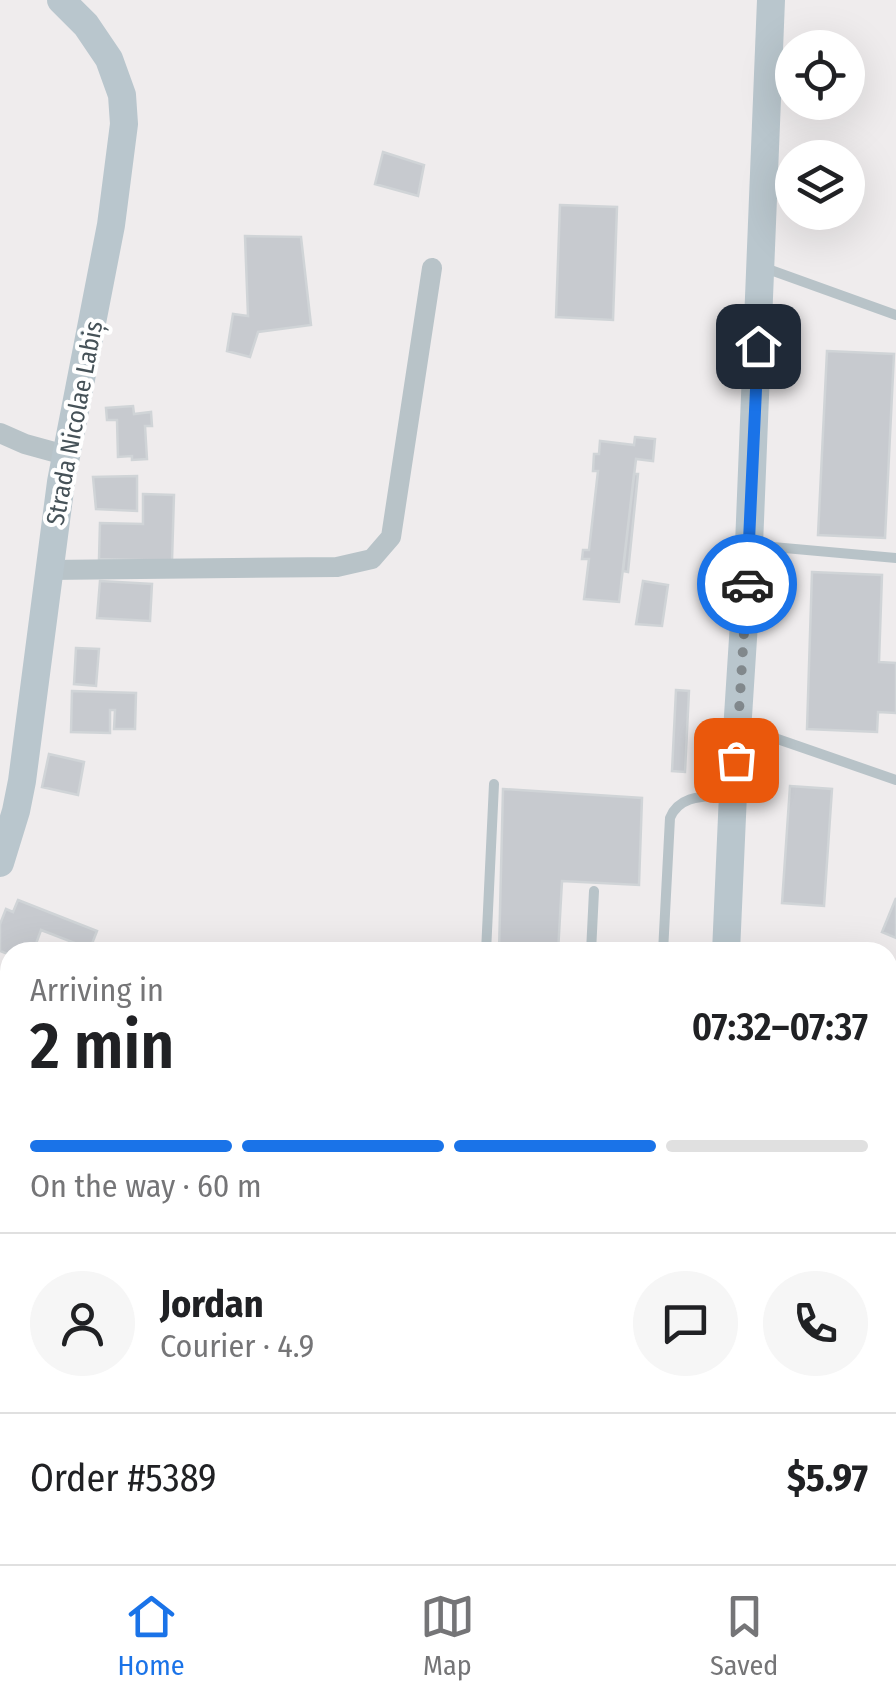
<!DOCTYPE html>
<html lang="en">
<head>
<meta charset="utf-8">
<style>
  :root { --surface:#fff; --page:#f6f6f6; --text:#202124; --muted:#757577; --line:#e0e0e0; --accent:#1a73e8 }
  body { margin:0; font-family:"Fira Sans Condensed",sans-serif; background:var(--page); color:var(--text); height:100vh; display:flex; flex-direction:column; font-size:38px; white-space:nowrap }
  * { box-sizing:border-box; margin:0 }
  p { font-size:32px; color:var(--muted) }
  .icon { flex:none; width:55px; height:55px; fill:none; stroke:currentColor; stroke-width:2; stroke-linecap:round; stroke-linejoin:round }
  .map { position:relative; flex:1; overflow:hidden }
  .side { position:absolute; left:0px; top:942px; width:898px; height:622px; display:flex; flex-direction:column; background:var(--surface); border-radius:30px 30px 0 0; box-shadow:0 10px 40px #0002 }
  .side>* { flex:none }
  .tools { position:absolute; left:775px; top:30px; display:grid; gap:20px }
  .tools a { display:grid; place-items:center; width:90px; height:90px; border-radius:50%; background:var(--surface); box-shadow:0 10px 40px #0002; font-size:50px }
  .pin { position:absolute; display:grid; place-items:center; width:85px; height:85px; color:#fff; margin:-42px; border-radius:20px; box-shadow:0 5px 15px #0006 }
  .courier { position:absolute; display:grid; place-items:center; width:100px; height:100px; margin:-50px; border:8px solid #1a73e8; border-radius:50%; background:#fff; color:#222; box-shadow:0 2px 12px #0007 }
  .headline em { font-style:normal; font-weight:600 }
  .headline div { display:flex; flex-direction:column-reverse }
  .headline { display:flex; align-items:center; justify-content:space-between; height:170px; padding:0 30px }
  h1 { font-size:65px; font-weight:600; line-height:75px }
  .bar { display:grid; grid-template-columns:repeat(4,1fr); gap:15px 10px; align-content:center; height:120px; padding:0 30px }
  .bar i { height:12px; border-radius:8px; background:var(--line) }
  .bar .current { background:var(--accent) }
  .bar p { grid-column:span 4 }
  .line { display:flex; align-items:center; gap:25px; padding:0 30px; border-top:2px solid var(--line) }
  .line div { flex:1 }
  .round { display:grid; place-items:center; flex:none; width:105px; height:105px; border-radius:52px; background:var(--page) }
  .tabs { display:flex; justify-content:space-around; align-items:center; height:140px; border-top:2px solid var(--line); background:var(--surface); font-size:28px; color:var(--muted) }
  .tabs a { display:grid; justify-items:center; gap:5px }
  .tabs .current { color:var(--accent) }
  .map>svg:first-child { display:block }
</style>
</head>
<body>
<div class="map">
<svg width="896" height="1564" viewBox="0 0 896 1564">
  <rect width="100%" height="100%" fill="#efeced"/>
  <path fill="#c7cacf" stroke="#d0d4d7" stroke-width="2.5" d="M 383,152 L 424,165 L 418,196 L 375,184 Z
    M 560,205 L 617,207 L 613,320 L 556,317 Z
    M 245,236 L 301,237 L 311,325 L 258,332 L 250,357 L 227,351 L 233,314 L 248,316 Z
    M 827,351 L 894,354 L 885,538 L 818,535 Z
    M 133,406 L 134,414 L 151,412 L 152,426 L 145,426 L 147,459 L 132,460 L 132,456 L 118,457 L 117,420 L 107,420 L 106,408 Z
    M 635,437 L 655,439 L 653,461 L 636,459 L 619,602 L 584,599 L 589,559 L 582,559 L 583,550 L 589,550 L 598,471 L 593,471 L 594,454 L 599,454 L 600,441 L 634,445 Z
    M 634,474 L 638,474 L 628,572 L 623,571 Z
    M 137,476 L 137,511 L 96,509 L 93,477 Z
    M 143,494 L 174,495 L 172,561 L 99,559 L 100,523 L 143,524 Z
    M 812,572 L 882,575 L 879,662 L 896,663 L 896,713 L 878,712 L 877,732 L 807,729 Z
    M 100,581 L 152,584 L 150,621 L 97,618 Z
    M 643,581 L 668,585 L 662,626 L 636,624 Z
    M 76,648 L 99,649 L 96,686 L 74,684 Z
    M 676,690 L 689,691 L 685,772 L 672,771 Z
    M 72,691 L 136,693 L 135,729 L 114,729 L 115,710 L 110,710 L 110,733 L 71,732 Z
    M 49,754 L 84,762 L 78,795 L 42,787 Z
    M 790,786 L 832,789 L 824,906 L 782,903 Z
    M 503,789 L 642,798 L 639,885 L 562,881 L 558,952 L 499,952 Z
    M 896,898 L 896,938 L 882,932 Z
    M 18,900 L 97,931 L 90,949 L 41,930 L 33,952 L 10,952 L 10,955 L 0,951 L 0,924 L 6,909 L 13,912 Z
    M 0,988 L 10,992 L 10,1016 L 0,1012 Z
    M 896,1036 L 896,1135 L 888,1131 L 888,1057 Z
    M 0,1071 L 10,1073 L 10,1097 L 0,1095 Z
    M 888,1164 L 896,1167 L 896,1195 L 888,1192 Z
    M 888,1269 L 896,1269 L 896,1564 L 804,1564 L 804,1555 L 888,1555 Z"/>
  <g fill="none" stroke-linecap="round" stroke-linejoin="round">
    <path stroke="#b8c3c8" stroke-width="10" d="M 765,268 L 896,315
      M 750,545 L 896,558
      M 740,726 L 896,780
      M 486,952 L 494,784
      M 591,952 L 594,891
      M 663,952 L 670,818 C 680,793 709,797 732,794
      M 888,1242 L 896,1242
      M 793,1555 L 793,1564"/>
    <path stroke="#b8c3c8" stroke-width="20" d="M 0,433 L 25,444 L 65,455
      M 48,570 L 337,567 L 372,559 L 391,537 L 432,268"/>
    <path stroke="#b9c6cd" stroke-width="28" d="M 0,863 L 16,811 L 22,781 L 61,482 L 111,225 L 124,124 L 122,95 L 109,59 L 86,25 L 61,0
      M 726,952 L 733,794 L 749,545 L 771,0
      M 0,1328 L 10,1322
      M 506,1558 L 515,1564
      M 605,1564 L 612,1555
      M 652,1564 L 654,1555"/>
  </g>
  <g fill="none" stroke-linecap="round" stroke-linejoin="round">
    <path stroke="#81888c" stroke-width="10" stroke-dasharray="0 18" d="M 736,760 L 747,584"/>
    <path stroke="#1a73e8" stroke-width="12" d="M 747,584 L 758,346"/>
  </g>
  <g text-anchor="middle" stroke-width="8" stroke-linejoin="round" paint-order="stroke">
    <g font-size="25" fill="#465258" stroke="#fff">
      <text transform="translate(74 423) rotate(-79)" y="9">Strada Nicolae Labiș</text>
    </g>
  </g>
</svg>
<div class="tools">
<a><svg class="icon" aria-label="locate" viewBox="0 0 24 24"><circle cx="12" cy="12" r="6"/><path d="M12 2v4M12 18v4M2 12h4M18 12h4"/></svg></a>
<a><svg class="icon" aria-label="layers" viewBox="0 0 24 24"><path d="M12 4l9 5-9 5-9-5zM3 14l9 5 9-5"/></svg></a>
</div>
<div class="pin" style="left:736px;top:760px;background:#ea580c"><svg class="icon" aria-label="bag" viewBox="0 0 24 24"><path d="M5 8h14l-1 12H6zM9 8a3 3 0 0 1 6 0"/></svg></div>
<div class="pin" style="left:758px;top:346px;background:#1f2937"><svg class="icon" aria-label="home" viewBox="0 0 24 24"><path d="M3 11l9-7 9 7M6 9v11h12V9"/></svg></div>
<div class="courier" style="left:747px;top:584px"><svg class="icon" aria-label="car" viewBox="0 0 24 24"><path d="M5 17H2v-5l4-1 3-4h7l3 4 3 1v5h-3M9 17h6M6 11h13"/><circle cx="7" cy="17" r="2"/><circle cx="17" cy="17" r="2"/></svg></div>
<section class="side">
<div class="headline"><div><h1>2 min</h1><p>Arriving in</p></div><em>07:32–07:37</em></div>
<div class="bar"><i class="current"></i><i class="current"></i><i class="current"></i><i></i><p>On the way · 60 m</p></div>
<div class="line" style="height:180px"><a class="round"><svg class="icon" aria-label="person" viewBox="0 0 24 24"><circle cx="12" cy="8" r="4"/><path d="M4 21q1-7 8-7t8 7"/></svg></a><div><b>Jordan</b><p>Courier · 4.9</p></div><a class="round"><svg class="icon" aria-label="chat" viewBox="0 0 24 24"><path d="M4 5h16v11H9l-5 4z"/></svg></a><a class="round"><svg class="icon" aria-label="phone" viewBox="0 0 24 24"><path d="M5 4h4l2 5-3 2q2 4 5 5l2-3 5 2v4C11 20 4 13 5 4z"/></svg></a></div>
<div class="line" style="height:130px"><div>Order #5389</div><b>$5.97</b></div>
</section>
</div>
<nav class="tabs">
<a class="current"><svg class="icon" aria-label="home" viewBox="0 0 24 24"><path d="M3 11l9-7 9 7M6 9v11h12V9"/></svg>Home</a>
<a><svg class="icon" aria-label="map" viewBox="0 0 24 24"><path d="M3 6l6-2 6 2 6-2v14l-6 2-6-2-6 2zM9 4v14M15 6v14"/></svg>Map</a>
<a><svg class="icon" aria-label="saved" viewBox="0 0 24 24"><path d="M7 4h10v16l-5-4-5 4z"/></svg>Saved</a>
</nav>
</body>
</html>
